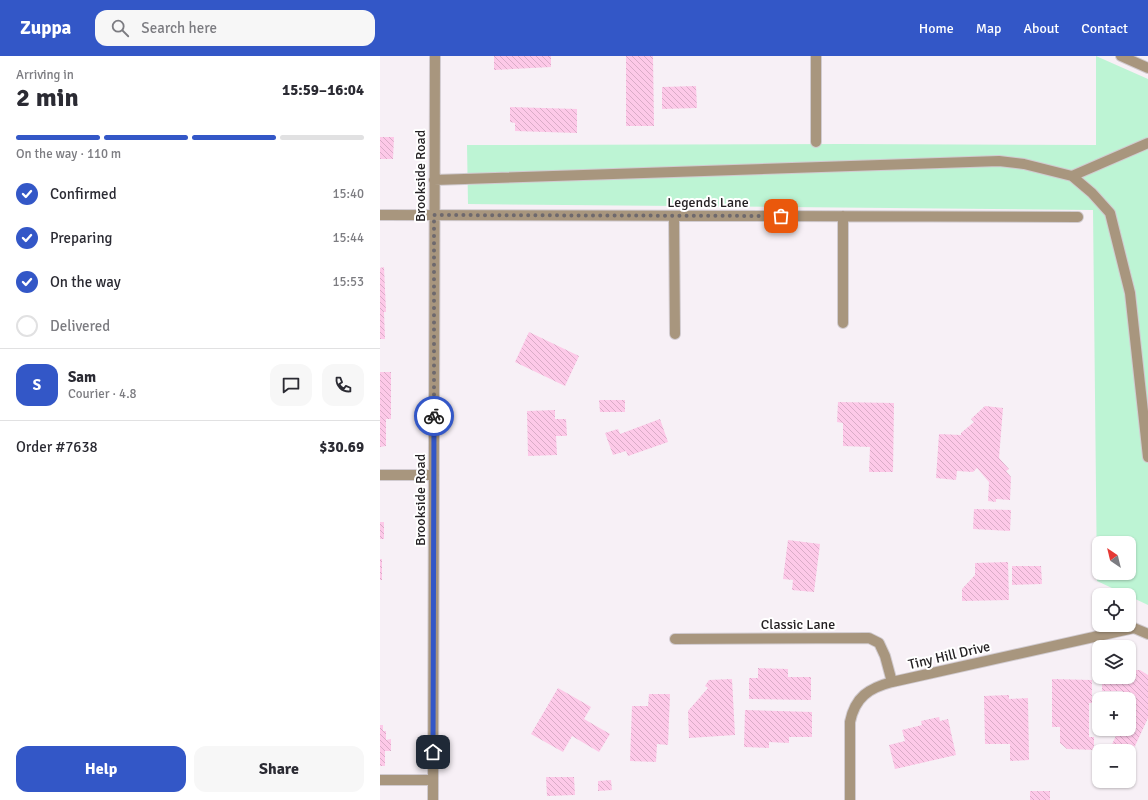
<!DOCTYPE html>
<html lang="en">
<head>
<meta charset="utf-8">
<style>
  :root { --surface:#fff; --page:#f7f7f7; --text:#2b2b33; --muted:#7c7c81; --line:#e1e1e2; --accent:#3357c7 }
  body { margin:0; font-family:Signika,sans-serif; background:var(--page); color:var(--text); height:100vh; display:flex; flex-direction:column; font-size:15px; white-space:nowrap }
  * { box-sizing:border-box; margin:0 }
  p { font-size:13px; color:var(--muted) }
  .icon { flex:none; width:22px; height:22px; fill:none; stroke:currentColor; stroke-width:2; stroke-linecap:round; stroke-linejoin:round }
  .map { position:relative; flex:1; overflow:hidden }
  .drawer { display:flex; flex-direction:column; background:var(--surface); width:380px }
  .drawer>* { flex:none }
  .needle { width:26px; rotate:325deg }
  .tools { position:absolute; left:712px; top:480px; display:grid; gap:8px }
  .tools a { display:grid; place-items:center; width:44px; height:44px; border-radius:8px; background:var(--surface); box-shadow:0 1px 3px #0004; font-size:20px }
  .pin { position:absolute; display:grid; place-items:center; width:34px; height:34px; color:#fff; margin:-17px; border-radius:8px; box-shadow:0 2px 6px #0006 }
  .courier { position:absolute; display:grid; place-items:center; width:40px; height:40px; margin:-20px; border:3px solid #3357c7; border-radius:50%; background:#fff; color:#222; box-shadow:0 1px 5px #0007 }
  .overview em { font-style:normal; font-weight:700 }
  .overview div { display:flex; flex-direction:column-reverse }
  .overview { display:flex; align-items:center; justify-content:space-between; height:68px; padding:0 16px }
  h1 { font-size:26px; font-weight:700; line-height:30px }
  .bar { display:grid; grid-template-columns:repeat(4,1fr); gap:6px 4px; align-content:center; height:48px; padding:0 16px }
  .bar i { height:5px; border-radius:3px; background:var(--line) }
  .bar .current { background:var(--accent) }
  .bar p { grid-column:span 4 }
  .line { display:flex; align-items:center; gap:10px; padding:0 16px; border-top:1px solid var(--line) }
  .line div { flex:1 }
  .round { display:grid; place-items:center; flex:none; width:42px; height:42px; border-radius:12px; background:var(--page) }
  ol { padding:0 16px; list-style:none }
  li { display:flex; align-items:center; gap:12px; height:44px }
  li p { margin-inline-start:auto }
  li .icon { padding:4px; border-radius:50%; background:var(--accent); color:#fff; stroke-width:4 }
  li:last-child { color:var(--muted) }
  li i { width:22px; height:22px; border:2px solid var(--line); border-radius:50% }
  .button { display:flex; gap:8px; margin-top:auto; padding:8px 16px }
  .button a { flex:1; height:46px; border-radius:12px; background:var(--accent); color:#fff; font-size:16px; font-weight:700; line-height:46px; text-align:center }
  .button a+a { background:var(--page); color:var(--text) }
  header { display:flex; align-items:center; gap:24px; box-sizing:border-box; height:56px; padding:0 20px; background:var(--accent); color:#fff }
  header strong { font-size:19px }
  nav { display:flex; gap:22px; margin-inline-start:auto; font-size:14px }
  .search { width:280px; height:36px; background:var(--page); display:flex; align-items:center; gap:10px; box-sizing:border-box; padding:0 14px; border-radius:12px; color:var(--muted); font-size:15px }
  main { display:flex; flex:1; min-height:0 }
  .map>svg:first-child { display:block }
</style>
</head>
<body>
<header>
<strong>Zuppa</strong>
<div class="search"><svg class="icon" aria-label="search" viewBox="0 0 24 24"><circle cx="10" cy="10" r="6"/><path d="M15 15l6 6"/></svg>Search here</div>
<nav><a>Home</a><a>Map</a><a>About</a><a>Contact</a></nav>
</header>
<main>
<section class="drawer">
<div class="overview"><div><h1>2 min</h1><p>Arriving in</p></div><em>15:59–16:04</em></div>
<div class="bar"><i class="current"></i><i class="current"></i><i class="current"></i><i></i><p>On the way · 110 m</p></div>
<ol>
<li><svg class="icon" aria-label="check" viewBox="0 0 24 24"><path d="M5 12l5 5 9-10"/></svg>Confirmed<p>15:40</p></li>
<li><svg class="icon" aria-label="check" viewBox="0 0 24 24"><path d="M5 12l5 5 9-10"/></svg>Preparing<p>15:44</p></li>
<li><svg class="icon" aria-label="check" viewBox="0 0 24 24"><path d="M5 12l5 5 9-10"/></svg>On the way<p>15:53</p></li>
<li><i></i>Delivered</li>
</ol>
<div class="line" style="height:72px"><b class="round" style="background:var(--accent);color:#fff">S</b><div><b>Sam</b><p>Courier · 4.8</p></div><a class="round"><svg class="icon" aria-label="chat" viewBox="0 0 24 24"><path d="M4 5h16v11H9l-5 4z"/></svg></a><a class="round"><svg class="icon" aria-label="phone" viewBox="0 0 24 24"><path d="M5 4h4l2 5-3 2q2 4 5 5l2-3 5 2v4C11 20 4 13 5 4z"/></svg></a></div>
<div class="line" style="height:52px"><div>Order #7638</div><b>$30.69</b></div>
<div class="button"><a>Help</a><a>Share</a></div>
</section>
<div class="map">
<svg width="768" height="744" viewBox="0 0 768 744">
  <defs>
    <pattern id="building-back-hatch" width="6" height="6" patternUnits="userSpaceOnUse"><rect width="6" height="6" fill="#fdc9e8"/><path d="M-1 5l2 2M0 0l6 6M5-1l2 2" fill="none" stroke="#d9acc7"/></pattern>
  </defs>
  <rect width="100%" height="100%" fill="#f7f0f6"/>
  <path fill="#bdf4d4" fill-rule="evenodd" d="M 716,0 L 768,23 L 768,549 L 717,525 L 713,154 L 88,148 L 87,89 L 463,88 L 716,89 ZM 719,487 L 749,487 L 749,517 L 719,517 Z"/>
  <path fill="url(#building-back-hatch)" d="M 114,0 L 171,0 L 171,11 L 114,14 Z
    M 246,0 L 273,0 L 274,70 L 246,70 Z
    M 316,30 L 317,52 L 282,53 L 282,31 Z
    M 130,51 L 197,53 L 197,77 L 135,75 L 135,67 L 130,66 Z
    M 0,81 L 14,81 L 13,103 L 0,103 Z
    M 4,211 L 6,256 L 4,256 L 5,283 L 0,283 L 0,212 Z
    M 149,276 L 199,300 L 185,330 L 135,306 Z
    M 0,316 L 11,316 L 11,363 L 6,363 L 6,390 L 0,391 Z
    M 219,344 L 245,344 L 245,356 L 220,356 Z
    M 458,346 L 514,347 L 513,416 L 489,416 L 490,391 L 463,390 L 463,367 L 457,366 Z
    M 605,350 L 623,352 L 619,402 L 629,413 L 626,415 L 631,421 L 630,444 L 616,443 L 616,446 L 608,445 L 609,426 L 597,412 L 593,416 L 577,415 L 576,424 L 556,422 L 559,378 L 581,379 L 581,377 L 594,366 L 591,363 Z
    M 175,354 L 175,363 L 186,363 L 187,380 L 176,380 L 177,399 L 148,400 L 147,355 Z
    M 280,363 L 288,386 L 248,400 L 246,395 L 233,399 L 225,377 L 238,373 L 240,378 Z
    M 594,453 L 631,454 L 630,475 L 593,473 Z
    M 0,466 L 4,466 L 4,483 L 0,483 Z
    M 408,484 L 440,488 L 434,536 L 412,534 L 413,524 L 403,523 Z
    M 0,503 L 2,503 L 2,524 L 0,524 Z
    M 628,506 L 629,544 L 582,545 L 582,533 L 595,519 L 595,507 Z
    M 632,510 L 661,510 L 662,528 L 632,529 Z
    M 378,612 L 408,613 L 408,621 L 431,621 L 431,644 L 369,643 L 369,622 L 378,622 Z
    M 749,614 L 760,614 L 768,619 L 768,662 L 749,703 L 749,695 L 729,695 L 739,673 L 749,673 L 749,643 L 739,643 L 743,635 L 722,635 L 722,621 L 749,621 Z
    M 352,623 L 355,679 L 309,682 L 308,655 L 328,632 L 325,630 L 329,624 Z
    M 672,623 L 712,624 L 712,647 L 709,647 L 709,681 L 714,681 L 714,694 L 687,693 L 680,687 L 680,671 L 672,671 Z
    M 178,632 L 211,651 L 204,663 L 230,678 L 219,696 L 192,680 L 183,696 L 151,678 Z
    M 269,638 L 290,638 L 288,689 L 277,688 L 276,706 L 250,705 L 252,650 L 268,650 Z
    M 629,639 L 629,643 L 648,642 L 649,704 L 630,705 L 630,688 L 605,688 L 604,640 Z
    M 365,654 L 432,656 L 432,681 L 409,681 L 409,687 L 389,686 L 389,692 L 364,691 Z
    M 559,661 L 560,665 L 568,663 L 576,699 L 515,713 L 509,689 L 525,685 L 522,674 L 542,669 L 541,665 Z
    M 0,669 L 3,669 L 3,675 L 6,675 L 6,684 L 11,683 L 11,695 L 5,695 L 5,710 L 0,710 Z
    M 166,721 L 194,721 L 195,739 L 167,740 Z
    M 231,724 L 232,734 L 218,735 L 218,725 Z
    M 650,735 L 670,735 L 670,744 L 650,744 Z"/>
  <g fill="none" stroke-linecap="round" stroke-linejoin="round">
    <defs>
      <path id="minor" d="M 741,0 L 768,12
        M 436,86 L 436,0
        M 692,120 L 768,87
        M 54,124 L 619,105 L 644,108 L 692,120 L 712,137 L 730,157 L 750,237 L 768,401
        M 0,159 L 698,161
        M 294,160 L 295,278
        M 463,160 L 463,267
        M 0,419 L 54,419
        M 295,583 L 489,582 L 499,587 L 505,600 L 512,626
        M 0,724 L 53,724
        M 53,744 L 55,0
        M 470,744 L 470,666 C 475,641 489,632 512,626 L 754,572 L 768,578"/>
    </defs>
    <use href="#minor" stroke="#d1cbd0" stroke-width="12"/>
    <use href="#minor" stroke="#a8967e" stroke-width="10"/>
  </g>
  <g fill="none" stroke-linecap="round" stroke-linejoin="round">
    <path stroke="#6e696d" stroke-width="4" stroke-dasharray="0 7.2" d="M 54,360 L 54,159 L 401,160"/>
    <path stroke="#3357c7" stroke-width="5" d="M 53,696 L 54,360"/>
  </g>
  <g text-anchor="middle" stroke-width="4" stroke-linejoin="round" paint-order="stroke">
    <g font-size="14" fill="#242123" stroke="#fff">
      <text transform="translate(40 120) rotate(-90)" y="5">Brookside Road</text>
      <text x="328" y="151">Legends Lane</text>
      <text transform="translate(40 444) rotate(-90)" y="5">Brookside Road</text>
      <text x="418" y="573">Classic Lane</text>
      <text transform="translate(569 599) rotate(-13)" y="5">Tiny Hill Drive</text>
    </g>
  </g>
</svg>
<div class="tools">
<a><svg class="needle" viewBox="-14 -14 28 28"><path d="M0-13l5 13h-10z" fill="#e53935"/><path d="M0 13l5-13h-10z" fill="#7c7c81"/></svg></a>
<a><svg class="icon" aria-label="locate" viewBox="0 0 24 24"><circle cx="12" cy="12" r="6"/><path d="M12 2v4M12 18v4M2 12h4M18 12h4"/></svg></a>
<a><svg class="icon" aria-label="layers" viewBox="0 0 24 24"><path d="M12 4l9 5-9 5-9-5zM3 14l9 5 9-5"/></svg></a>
<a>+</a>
<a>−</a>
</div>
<div class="pin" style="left:401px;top:160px;background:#ea580c"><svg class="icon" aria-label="bag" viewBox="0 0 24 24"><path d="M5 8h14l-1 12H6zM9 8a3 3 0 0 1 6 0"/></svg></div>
<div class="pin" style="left:53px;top:696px;background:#1f2937"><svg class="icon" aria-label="home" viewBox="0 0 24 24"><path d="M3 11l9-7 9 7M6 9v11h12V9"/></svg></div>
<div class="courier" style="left:54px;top:360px"><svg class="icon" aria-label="bike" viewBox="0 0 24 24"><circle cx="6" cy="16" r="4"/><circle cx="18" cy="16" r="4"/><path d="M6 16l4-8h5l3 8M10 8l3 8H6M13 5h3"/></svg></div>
</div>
</main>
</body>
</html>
